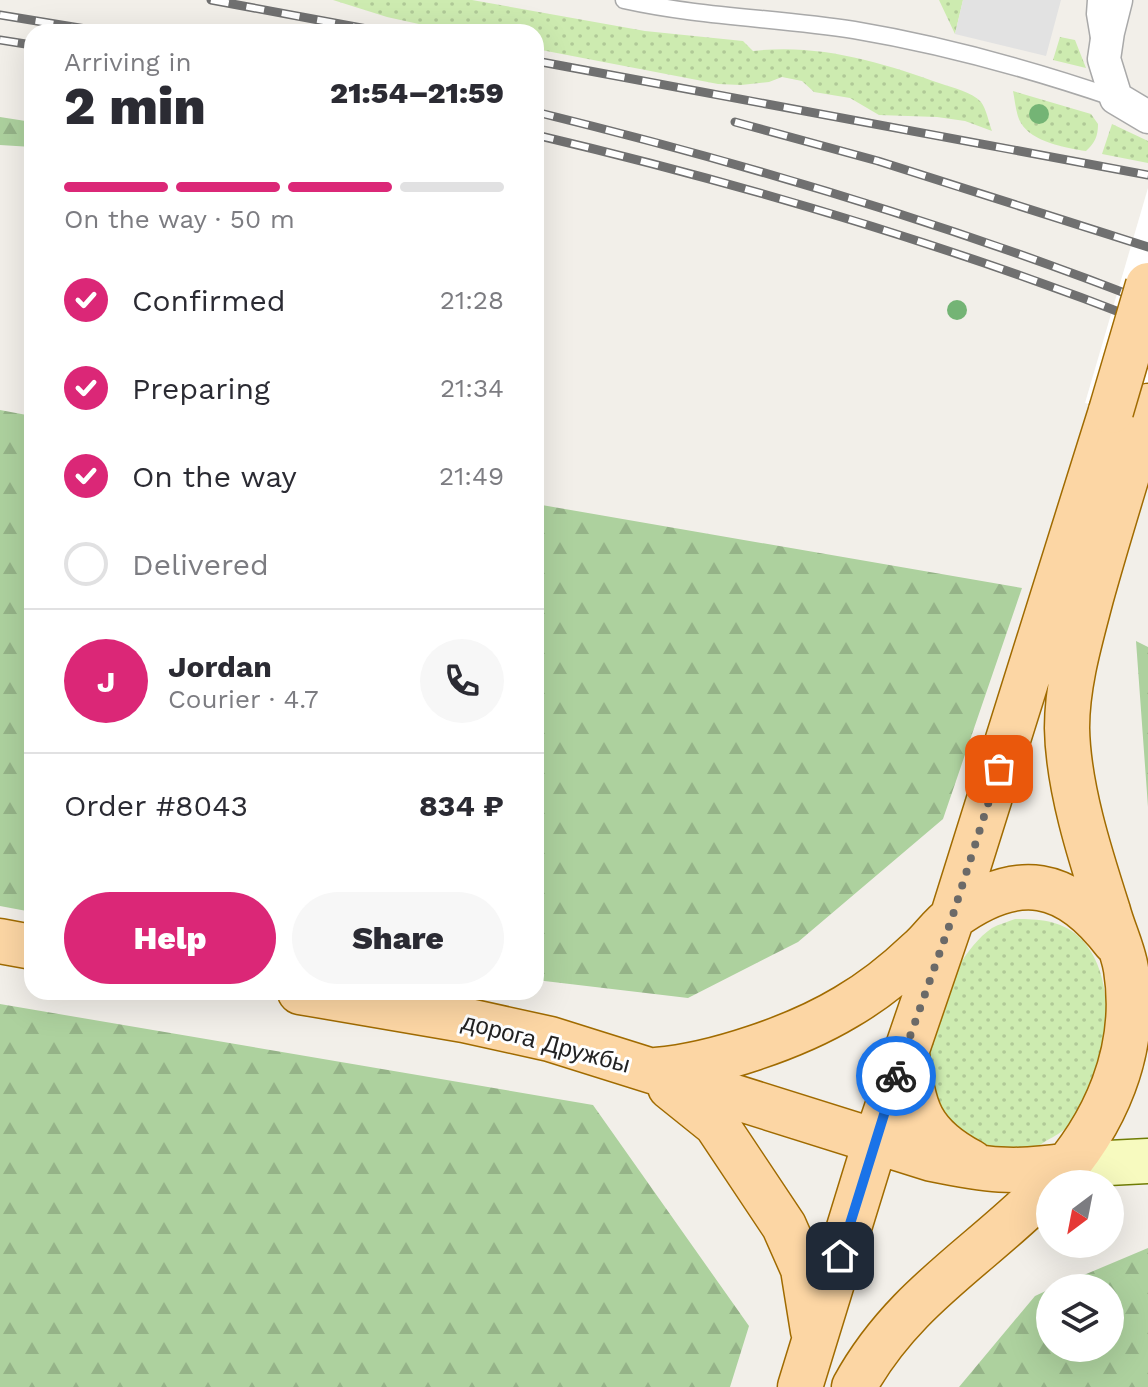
<!DOCTYPE html>
<html lang="en">
<head>
<meta charset="utf-8">
<style>
  :root { --surface:#fff; --page:#f7f7f7; --text:#2b2b33; --muted:#7c7c81; --line:#e1e1e2; --accent:#db2777 }
  body { margin:0; font-family:"Work Sans",sans-serif; background:var(--page); color:var(--text); height:100vh; display:flex; flex-direction:column; font-size:30px; white-space:nowrap }
  * { box-sizing:border-box; margin:0 }
  p { font-size:26px; color:var(--muted) }
  .icon { flex:none; width:44px; height:44px; fill:none; stroke:currentColor; stroke-width:2; stroke-linecap:round; stroke-linejoin:round }
  .map { position:relative; flex:1; overflow:hidden }
  .sheet { position:absolute; left:24px; top:24px; width:520px; height:976px; display:flex; flex-direction:column; background:var(--surface); border-radius:24px; box-shadow:0 8px 32px #0002 }
  .sheet>* { flex:none }
  .needle { width:52px; rotate:212deg }
  .buttons { position:absolute; left:1036px; top:1170px; display:grid; gap:16px }
  .buttons a { display:grid; place-items:center; width:88px; height:88px; border-radius:50%; background:var(--surface); box-shadow:0 8px 32px #0002; font-size:40px }
  .pin { position:absolute; display:grid; place-items:center; width:68px; height:68px; color:#fff; margin:-34px; border-radius:16px; box-shadow:0 4px 12px #0006 }
  .courier { position:absolute; display:grid; place-items:center; width:80px; height:80px; margin:-40px; border:6px solid #1a73e8; border-radius:50%; background:#fff; color:#222; box-shadow:0 2px 10px #0007 }
  .summary em { font-style:normal; font-weight:800 }
  .summary div { display:flex; flex-direction:column-reverse }
  .summary { display:flex; align-items:center; justify-content:space-between; height:136px; padding:0 40px }
  h1 { font-size:52px; font-weight:800; line-height:60px }
  .bar { display:grid; grid-template-columns:repeat(4,1fr); gap:12px 8px; align-content:center; height:96px; padding:0 40px }
  .bar i { height:10px; border-radius:6px; background:var(--line) }
  .bar .active { background:var(--accent) }
  .bar p { grid-column:span 4 }
  .line { display:flex; align-items:center; gap:20px; padding:0 40px; border-top:2px solid var(--line) }
  .line div { flex:1 }
  .round { display:grid; place-items:center; flex:none; width:84px; height:84px; border-radius:42px; background:var(--page) }
  ol { padding:0 40px; list-style:none }
  li { display:flex; align-items:center; gap:24px; height:88px }
  li p { margin-inline-start:auto }
  li .icon { padding:8px; border-radius:50%; background:var(--accent); color:#fff; stroke-width:4 }
  li:last-child { color:var(--muted) }
  li i { width:44px; height:44px; border:4px solid var(--line); border-radius:50% }
  .primary-button { display:flex; gap:16px; margin-top:auto; padding:16px 40px }
  .primary-button a { flex:1; height:92px; border-radius:48px; background:var(--accent); color:#fff; font-size:32px; font-weight:800; line-height:92px; text-align:center }
  .primary-button a+a { background:var(--page); color:var(--text) }
  .map>svg:first-child { display:block }
</style>
</head>
<body>
<div class="map">
<svg width="1148" height="1387" viewBox="0 0 1148 1387">
  <defs>
    <pattern id="grass-dots" width="8" height="8" patternUnits="userSpaceOnUse" patternTransform="scale(2)"><rect width="8" height="8" fill="#cdebb0"/><path d="M2 2h.1M6 6h.1" fill="none" stroke="#b0c997" stroke-width="1.8" stroke-linecap="round"/></pattern>
    <pattern id="forest-firs" width="22" height="20" patternUnits="userSpaceOnUse" patternTransform="scale(2)"><rect width="22" height="20" fill="#add19e"/><path d="M5 1l3.5 6h-7zM16 11l3.5 6h-7z" fill="#95b388"/></pattern>
  </defs>
  <rect width="100%" height="100%" fill="#f2efe9"/>
  <path fill="url(#grass-dots)" d="M 333,0 L 472,0 L 645,31 L 743,41 L 753,51 C 818,43 881,62 942,84 C 953,88 972,92 981,102 C 986,108 989,123 992,131 L 965,121 L 937,117 L 879,115 L 850,98 L 814,92 L 802,81 L 782,77 L 769,82 L 741,85 L 718,84 L 536,49 L 536,32 L 455,32 L 387,17 Z
    M 939,0 L 963,0 L 955,34 Z
    M 1060,37 L 1075,40 L 1086,68 L 1053,60 Z
    M 1013,91 L 1091,114 L 1098,124 C 1098,136 1095,143 1086,151 C 1066,148 1032,142 1021,123 C 1016,115 1015,101 1013,91 Z
    M 1112,124 L 1148,141 L 1148,163 L 1102,154 Z
    M 1015,919 C 1038,919 1060,920 1078,936 C 1124,977 1108,1082 1071,1123 C 1064,1131 1055,1136 1046,1141 C 1040,1145 1031,1151 1024,1151 C 1007,1153 987,1148 969,1147 L 926,1089 C 927,1074 925,1055 929,1040 C 940,1002 959,951 992,928 C 999,924 1008,922 1015,919 Z"/>
  <path fill="url(#forest-firs)" d="M 0,117 L 32,122 L 32,147 L 0,145 Z
    M 0,410 L 32,416 L 32,912 L 0,906 Z
    M 536,504 L 1022,588 L 943,819 L 798,942 L 688,998 L 536,980 Z
    M 1136,641 L 1148,647 L 1148,807 Z
    M 0,1004 L 593,1105 L 749,1326 L 730,1387 L 0,1387 Z
    M 1148,1248 L 1148,1387 L 959,1387 L 1035,1296 L 1050,1289 L 1050,1348 L 1110,1348 L 1110,1288 L 1053,1288 Z"/>
  <path fill="#e2e2e2" d="M 963,0 L 1061,0 L 1046,56 L 955,34 Z"/>
  <path fill="#fff" d="M 1148,188 L 1148,422 L 1085,403 Z"/>
  <g fill="none" stroke-linecap="round" stroke-linejoin="round">
    <defs>
      <path id="service" d="M 624,0 C 700,17 778,18 854,30 C 943,45 1030,69 1115,98
        M 1096,0 L 1095,14 L 1099,38"/>
      <path id="minor" d="M 1116,0 L 1108,32 L 1104,59 L 1116,98 L 1148,117"/>
      <path id="secondary" d="M 1069,1165 L 1148,1161"/>
      <path id="primary" d="M 0,941 L 32,947
        M 300,992 L 464,1020 L 550,1039 L 932,1159 C 986,1170 1013,1174 1069,1165
        M 907,1053 C 912,1108 920,1135 971,1162
        M 656,1070 C 715,1065 796,1037 846,1007 C 872,992 897,972 919,951 C 931,941 940,926 953,917 C 1018,870 1067,879 1115,942
        M 670,1087 L 716,1124 L 784,1226 L 803,1269 L 813,1331
        M 1051,1184 C 1105,1126 1139,1050 1126,969 C 1123,950 1113,930 1108,911 C 1090,855 1068,787 1067,728 C 1067,684 1080,640 1091,598 C 1109,533 1129,470 1148,406
        M 800,1387 L 875,1143 L 952,918 L 1111,411
        M 854,1387 C 903,1297 981,1256 1050,1185"/>
    </defs>
    <use href="#service" stroke="#a9a9a9" stroke-width="19"/>
    <use href="#minor" stroke="#a9a9a9" stroke-width="35"/>
    <use href="#secondary" stroke="#707d05" stroke-width="47"/>
    <use href="#primary" stroke="#a06b00" stroke-width="47"/>
    <use href="#service" stroke="#fff" stroke-width="16"/>
    <use href="#minor" stroke="#fff" stroke-width="32"/>
    <use href="#secondary" stroke="#f7fabf" stroke-width="44"/>
    <use href="#primary" stroke="#fcd6a4" stroke-width="44"/>
    <defs>
      <path id="rail" d="M 211,0 L 383,32
        M 0,15 L 104,32
        M 0,40 L 32,45
        M 536,61 L 1148,175
        M 536,112 C 744,163 949,224 1148,302
        M 735,122 L 878,161 L 1148,247
        M 536,135 C 744,184 949,245 1148,323"/>
    </defs>
    <use href="#rail" stroke="#707070" stroke-width="9"/>
    <use href="#rail" stroke="#fff" stroke-width="6" stroke-dasharray="18" stroke-linecap="butt"/>
    <defs>
      <path id="primary-bridge" d="M 1111,411 L 1148,285"/>
    </defs>
    <use href="#primary-bridge" stroke="#a06b00" stroke-width="47" stroke-linecap="butt"/>
    <use href="#primary-bridge" stroke="#fcd6a4" stroke-width="44"/>
  </g>
  <g fill="#74b475">
    <circle cx="1039" cy="114" r="10"/>
    <circle cx="957" cy="310" r="10"/>
  </g>
  <g fill="none" stroke-linecap="round" stroke-linejoin="round">
    <path stroke="#6b6a68" stroke-width="8" stroke-dasharray="0 14.4" d="M 896,1076 L 952,918 L 999,769"/>
    <path stroke="#1a73e8" stroke-width="10" d="M 840,1256 L 896,1076"/>
  </g>
  <g text-anchor="middle" stroke-width="6" stroke-linejoin="round" paint-order="stroke">
    <g font-size="24" fill="#222" stroke="#fff">
      <text transform="translate(546 1043) rotate(15)" y="8">дорога Дружбы</text>
    </g>
  </g>
</svg>
<div class="buttons">
<a><svg class="needle" viewBox="-14 -14 28 28"><path d="M0-13l5 13h-10z" fill="#e53935"/><path d="M0 13l5-13h-10z" fill="#7c7c81"/></svg></a>
<a><svg class="icon" aria-label="layers" viewBox="0 0 24 24"><path d="M12 4l9 5-9 5-9-5zM3 14l9 5 9-5"/></svg></a>
</div>
<div class="pin" style="left:999px;top:769px;background:#ea580c"><svg class="icon" aria-label="bag" viewBox="0 0 24 24"><path d="M5 8h14l-1 12H6zM9 8a3 3 0 0 1 6 0"/></svg></div>
<div class="pin" style="left:840px;top:1256px;background:#1f2937"><svg class="icon" aria-label="home" viewBox="0 0 24 24"><path d="M3 11l9-7 9 7M6 9v11h12V9"/></svg></div>
<div class="courier" style="left:896px;top:1076px"><svg class="icon" aria-label="bike" viewBox="0 0 24 24"><circle cx="6" cy="16" r="4"/><circle cx="18" cy="16" r="4"/><path d="M6 16l4-8h5l3 8M10 8l3 8H6M13 5h3"/></svg></div>
<section class="sheet">
<div class="summary"><div><h1>2 min</h1><p>Arriving in</p></div><em>21:54–21:59</em></div>
<div class="bar"><i class="active"></i><i class="active"></i><i class="active"></i><i></i><p>On the way · 50 m</p></div>
<ol>
<li><svg class="icon" aria-label="check" viewBox="0 0 24 24"><path d="M5 12l5 5 9-10"/></svg>Confirmed<p>21:28</p></li>
<li><svg class="icon" aria-label="check" viewBox="0 0 24 24"><path d="M5 12l5 5 9-10"/></svg>Preparing<p>21:34</p></li>
<li><svg class="icon" aria-label="check" viewBox="0 0 24 24"><path d="M5 12l5 5 9-10"/></svg>On the way<p>21:49</p></li>
<li><i></i>Delivered</li>
</ol>
<div class="line" style="height:144px"><b class="round" style="background:var(--accent);color:#fff">J</b><div><b>Jordan</b><p>Courier · 4.7</p></div><a class="round"><svg class="icon" aria-label="phone" viewBox="0 0 24 24"><path d="M5 4h4l2 5-3 2q2 4 5 5l2-3 5 2v4C11 20 4 13 5 4z"/></svg></a></div>
<div class="line" style="height:104px"><div>Order #8043</div><b>834 ₽</b></div>
<div class="primary-button"><a>Help</a><a>Share</a></div>
</section>
</div>
</body>
</html>
